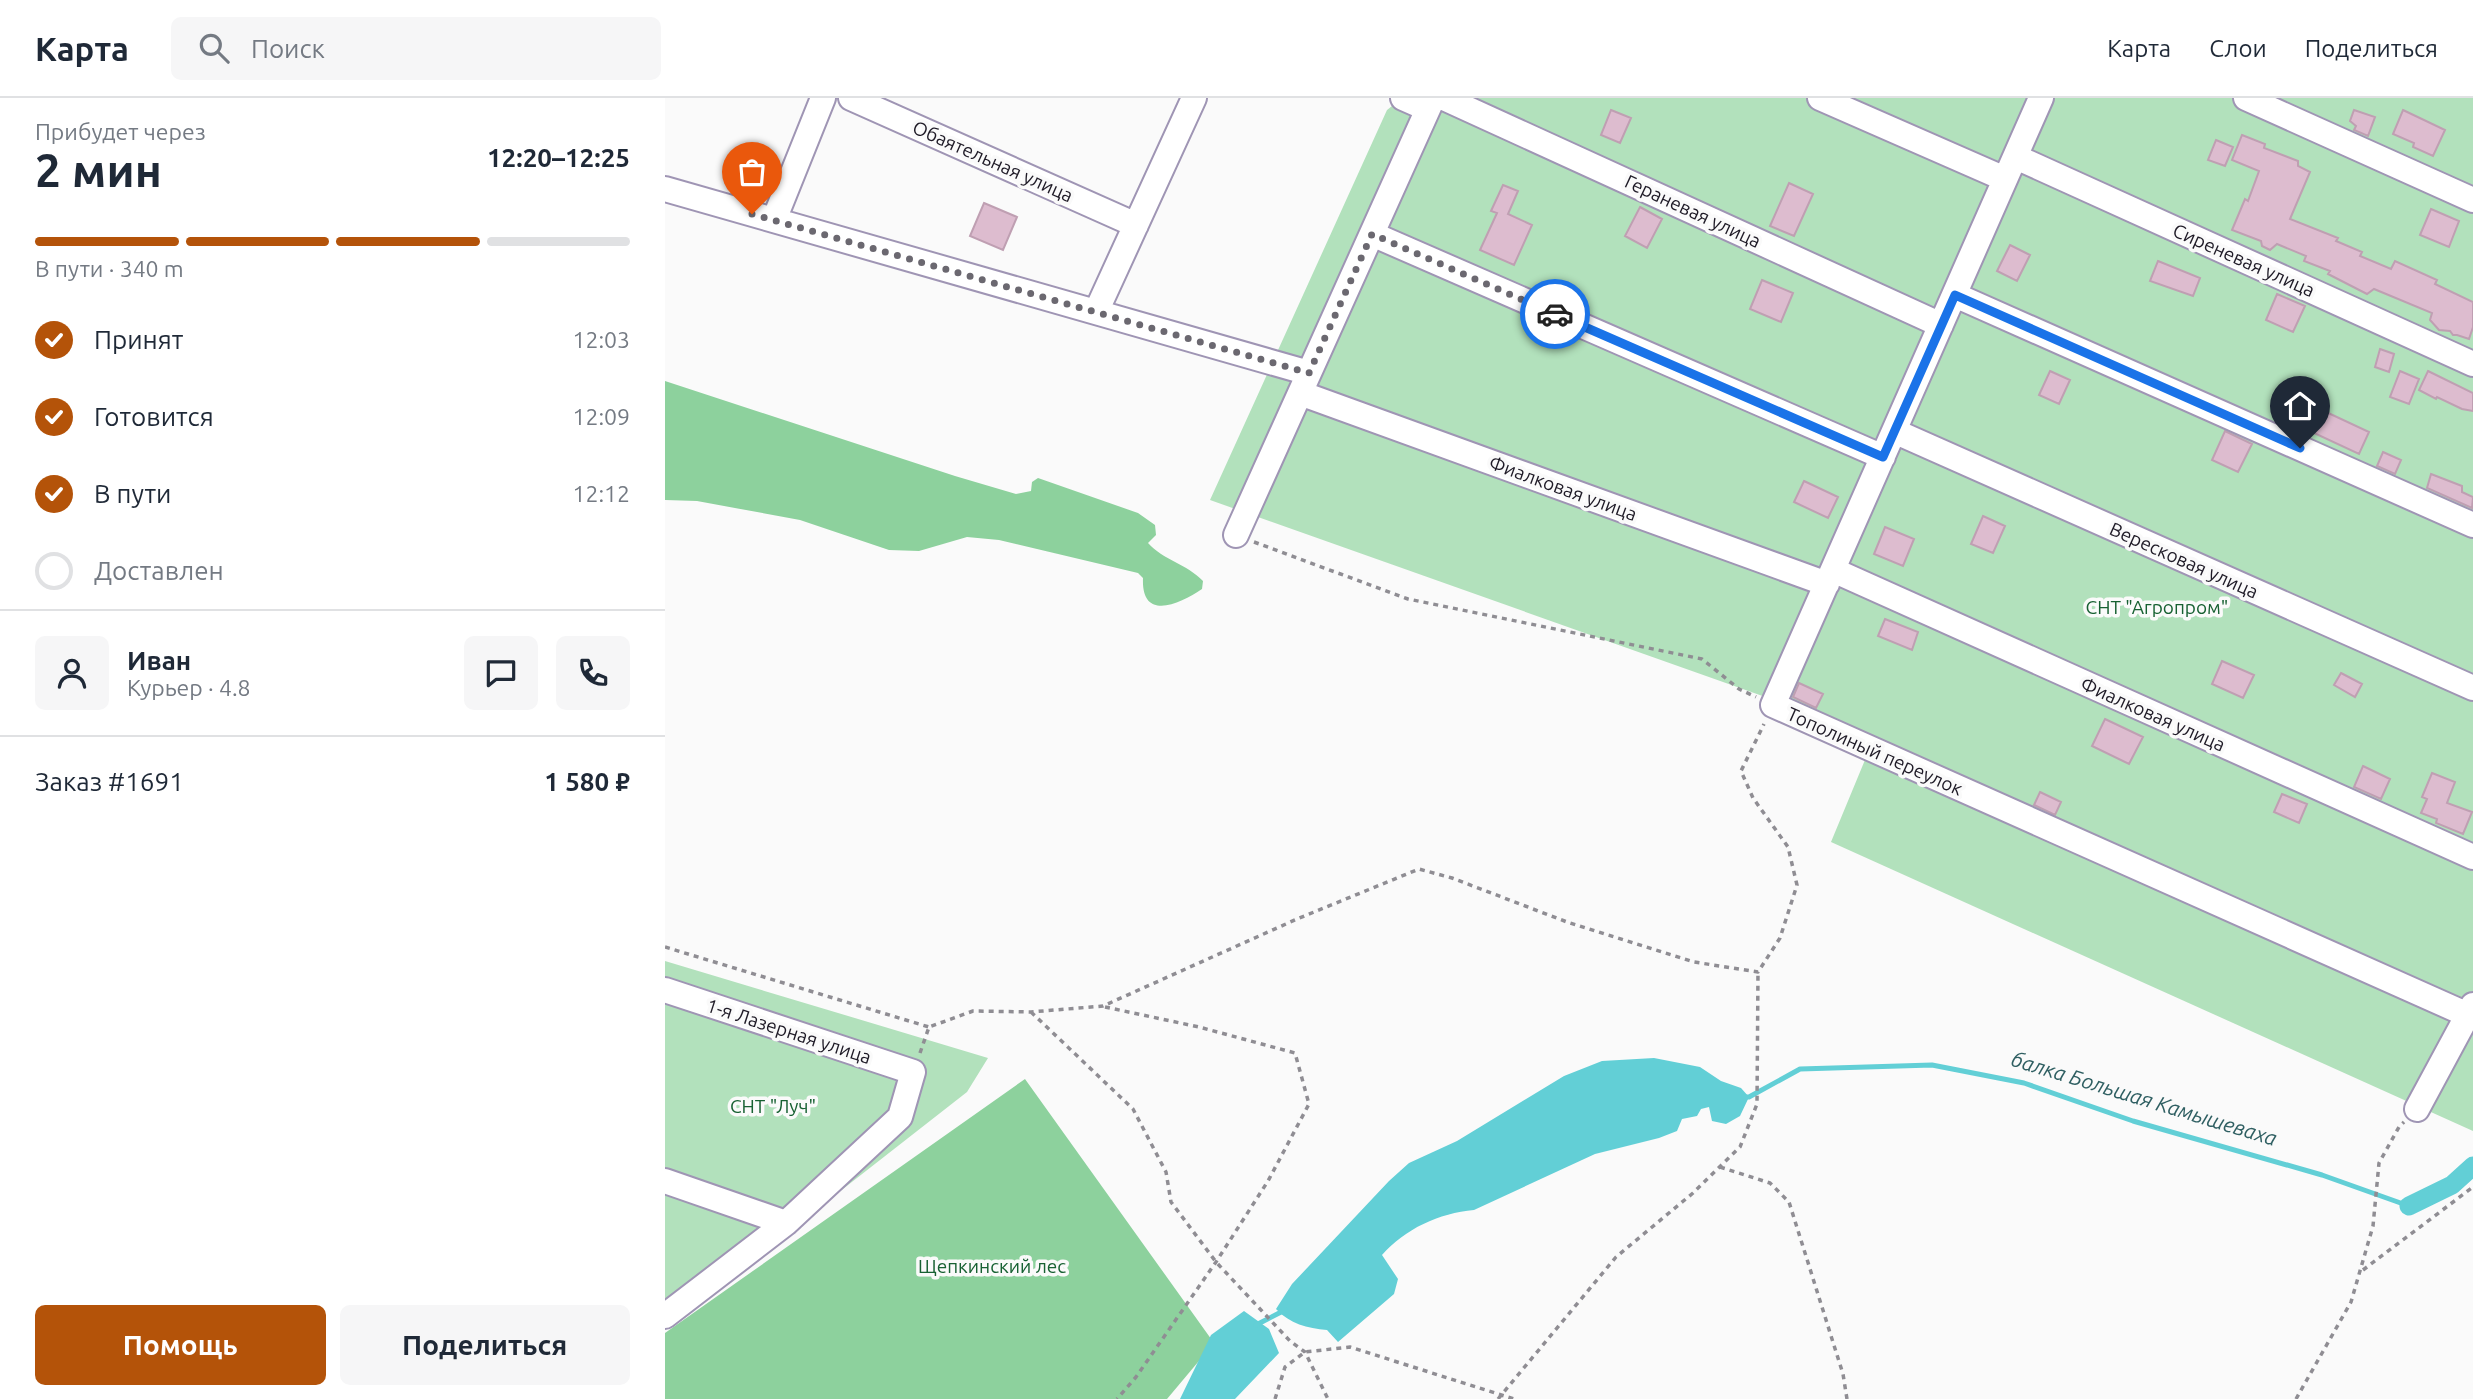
<!DOCTYPE html>
<html lang="ru">
<head>
<meta charset="utf-8">
<style>
  :root { --surface:#fff; --page:#f6f6f7; --text:#1f2937; --muted:#747a83; --line:#e0e1e3; --accent:#b45309 }
  body { margin:0; font-family:Ubuntu,sans-serif; background:var(--page); color:var(--text); height:100vh; display:flex; flex-direction:column; font-size:26px; white-space:nowrap }
  * { box-sizing:border-box; margin:0 }
  p { font-size:23px; color:var(--muted) }
  .icon { flex:none; width:38px; height:38px; fill:none; stroke:currentColor; stroke-width:2; stroke-linecap:round; stroke-linejoin:round }
  .map { position:relative; flex:1; overflow:hidden }
  .drawer { display:flex; flex-direction:column; background:var(--surface); width:665px }
  .drawer>* { flex:none }
  .pin { position:absolute; display:grid; place-items:center; width:60px; height:60px; color:#fff; margin:-72px -30px; border-radius:50% 50% 50% 0; rotate:-45deg; box-shadow:0 0 7px #0007 }
  .pin .icon { rotate:45deg }
  .courier { position:absolute; display:grid; place-items:center; width:70px; height:70px; margin:-35px; border:5px solid #1a73e8; border-radius:50%; background:#fff; color:#222; box-shadow:0 2px 9px #0007 }
  .summary em { font-style:normal; font-weight:600 }
  .summary div { display:flex; flex-direction:column-reverse }
  .summary { display:flex; align-items:center; justify-content:space-between; height:119px; padding:0 35px }
  h1 { font-size:46px; font-weight:600; line-height:52px }
  .bar { display:grid; grid-template-columns:repeat(4,1fr); gap:10px 7px; align-content:center; height:84px; padding:0 35px }
  .bar i { height:9px; border-radius:5px; background:var(--line) }
  .bar .selected { background:var(--accent) }
  .bar p { grid-column:span 4 }
  .line { display:flex; align-items:center; gap:18px; padding:0 35px; border-top:2px solid var(--line) }
  .line div { flex:1 }
  .round { display:grid; place-items:center; flex:none; width:74px; height:74px; border-radius:10px; background:var(--page) }
  ol { padding:0 35px; list-style:none }
  li { display:flex; align-items:center; gap:21px; height:77px }
  li p { margin-inline-start:auto }
  li .icon { padding:7px; border-radius:50%; background:var(--accent); color:#fff; stroke-width:4 }
  li:last-child { color:var(--muted) }
  li i { width:38px; height:38px; border:4px solid var(--line); border-radius:50% }
  .action { display:flex; gap:14px; margin-top:auto; padding:14px 35px }
  .action a { flex:1; height:80px; border-radius:10px; background:var(--accent); color:#fff; font-size:28px; font-weight:600; line-height:80px; text-align:center }
  .action a+a { background:var(--page); color:var(--text) }
  header { display:flex; align-items:center; gap:42px; box-sizing:border-box; height:98px; padding:0 35px; background:var(--surface); border-bottom:2px solid var(--line) }
  header strong { font-size:33px }
  nav { display:flex; gap:38px; margin-inline-start:auto; font-size:24px }
  .search { width:490px; height:63px; background:var(--page); display:flex; align-items:center; gap:18px; box-sizing:border-box; padding:0 24px; border-radius:10px; color:var(--muted); font-size:26px }
  main { display:flex; flex:1; min-height:0 }
  .map>svg:first-child { display:block }
</style>
</head>
<body>
<header>
<strong>Карта</strong>
<div class="search"><svg class="icon" aria-label="search" viewBox="0 0 24 24"><circle cx="10" cy="10" r="6"/><path d="M15 15l6 6"/></svg>Поиск</div>
<nav><a>Карта</a><a>Слои</a><a>Поделиться</a></nav>
</header>
<main>
<section class="drawer">
<div class="summary"><div><h1>2 мин</h1><p>Прибудет через</p></div><em>12:20–12:25</em></div>
<div class="bar"><i class="selected"></i><i class="selected"></i><i class="selected"></i><i></i><p>В пути · 340 m</p></div>
<ol>
<li><svg class="icon" aria-label="check" viewBox="0 0 24 24"><path d="M5 12l5 5 9-10"/></svg>Принят<p>12:03</p></li>
<li><svg class="icon" aria-label="check" viewBox="0 0 24 24"><path d="M5 12l5 5 9-10"/></svg>Готовится<p>12:09</p></li>
<li><svg class="icon" aria-label="check" viewBox="0 0 24 24"><path d="M5 12l5 5 9-10"/></svg>В пути<p>12:12</p></li>
<li><i></i>Доставлен</li>
</ol>
<div class="line" style="height:126px"><a class="round"><svg class="icon" aria-label="person" viewBox="0 0 24 24"><circle cx="12" cy="8" r="4"/><path d="M4 21q1-7 8-7t8 7"/></svg></a><div><b>Иван</b><p>Курьер · 4.8</p></div><a class="round"><svg class="icon" aria-label="chat" viewBox="0 0 24 24"><path d="M4 5h16v11H9l-5 4z"/></svg></a><a class="round"><svg class="icon" aria-label="phone" viewBox="0 0 24 24"><path d="M5 4h4l2 5-3 2q2 4 5 5l2-3 5 2v4C11 20 4 13 5 4z"/></svg></a></div>
<div class="line" style="height:91px"><div>Заказ #1691</div><b>1 580 ₽</b></div>
<div class="action"><a>Помощь</a><a>Поделиться</a></div>
</section>
<div class="map">
<svg width="1808" height="1301" viewBox="0 0 1808 1301">
  <rect width="100%" height="100%" fill="#fafafa"/>
  <path fill="#b2e1bc" d="M 737,0 L 1808,0 L 1808,1033 L 1166,744 L 1207,645 L 1106,601 L 545,402 L 722,12 Z
    M 0,863 L 323,960 L 302,994 L 0,1230 Z"/>
  <path fill="#8dd19d" d="M 0,283 L 290,378 L 351,396 L 366,393 L 367,384 L 373,380 L 473,415 L 490,427 L 491,437 L 483,445 C 498,462 522,466 538,483 L 537,491 C 515,506 476,524 478,480 L 473,475 L 334,442 L 302,439 L 254,453 L 224,452 L 135,422 L 32,403 L 0,402 Z
    M 360,981 L 549,1245 L 502,1301 L 0,1301 L 0,1235 Z"/>
  <path fill="#62cfd6" d="M 989,960 L 1035,969 L 1056,983 L 1076,990 L 1084,999 L 1075,1018 L 1061,1026 L 1047,1023 L 1044,1009 L 1036,1011 L 1032,1018 L 1017,1021 L 1012,1033 L 994,1040 L 930,1056 L 809,1112 C 774,1115 740,1131 717,1157 L 733,1181 L 729,1196 L 673,1244 L 662,1232 C 642,1230 625,1226 611,1211 L 627,1186 L 724,1083 L 744,1065 L 792,1043 L 899,978 L 937,963 Z
    M 579,1213 L 604,1231 L 614,1255 L 570,1301 L 515,1301 L 546,1237 Z"/>
  <g fill="none" stroke-linecap="round" stroke-linejoin="round">
    <path stroke="#62cfd6" stroke-width="5" d="M 1079,999 L 1084,999 L 1135,971 L 1267,967 L 1359,985 L 1468,1023 L 1657,1077 L 1744,1108
      M 591,1227 L 620,1212"/>
    <path stroke="#62cfd6" stroke-width="19" d="M 1744,1108 L 1787,1087 L 1808,1068"/>
  </g>
  <path fill="#ddbccf" stroke="#bf9fb2" stroke-width="2" d="M 946,12 L 966,20 L 955,45 L 936,37 Z
    M 1689,12 L 1710,19 L 1703,38 L 1689,32 L 1691,28 L 1685,23 Z
    M 1738,12 L 1780,32 L 1768,58 L 1748,49 L 1749,45 L 1728,36 Z
    M 1577,37 L 1600,46 L 1599,50 L 1633,63 L 1633,68 L 1645,74 L 1625,121 L 1673,140 L 1671,143 L 1697,154 L 1695,158 L 1726,171 L 1730,163 L 1772,182 L 1770,186 L 1808,204 L 1808,229 L 1804,241 L 1792,237 L 1788,237 L 1785,233 L 1774,232 L 1765,222 L 1767,215 L 1709,191 L 1702,196 L 1663,176 L 1665,173 L 1639,163 L 1641,158 L 1612,146 L 1605,152 L 1597,148 L 1596,143 L 1567,132 L 1580,101 L 1583,103 L 1594,73 L 1567,62 Z
    M 1551,42 L 1568,49 L 1560,68 L 1543,62 Z
    M 1124,85 L 1148,96 L 1129,138 L 1105,128 Z
    M 838,87 L 853,93 L 843,116 L 867,127 L 849,167 L 815,152 L 832,115 L 826,113 Z
    M 319,105 L 352,119 L 338,152 L 305,138 Z
    M 975,109 L 997,121 L 982,150 L 960,138 Z
    M 1766,111 L 1794,123 L 1784,149 L 1755,137 Z
    M 1345,147 L 1365,157 L 1352,183 L 1332,173 Z
    M 1493,163 L 1535,180 L 1528,198 L 1485,183 Z
    M 1097,182 L 1128,195 L 1116,224 L 1085,211 Z
    M 1612,196 L 1640,208 L 1628,234 L 1601,222 Z
    M 1715,251 L 1729,256 L 1724,274 L 1710,269 Z
    M 1385,273 L 1405,282 L 1394,306 L 1374,297 Z
    M 1735,273 L 1754,281 L 1744,306 L 1725,299 Z
    M 1763,273 L 1808,295 L 1808,313 L 1797,311 L 1772,299 L 1771,301 L 1754,292 Z
    M 1659,313 L 1704,334 L 1694,356 L 1649,335 Z
    M 1560,333 L 1587,346 L 1573,374 L 1547,362 Z
    M 1718,354 L 1736,362 L 1730,376 L 1712,368 Z
    M 1766,376 L 1797,388 L 1797,394 L 1808,399 L 1807,410 L 1762,390 Z
    M 1139,383 L 1173,399 L 1163,420 L 1129,404 Z
    M 1318,418 L 1340,428 L 1328,455 L 1306,446 Z
    M 1220,429 L 1249,441 L 1238,468 L 1209,456 Z
    M 1220,521 L 1253,534 L 1247,552 L 1213,538 Z
    M 1557,563 L 1589,577 L 1578,600 L 1547,586 Z
    M 1676,575 L 1697,586 L 1690,599 L 1669,587 Z
    M 1134,585 L 1158,596 L 1151,610 L 1128,599 Z
    M 1440,621 L 1478,639 L 1464,666 L 1427,648 Z
    M 1698,668 L 1725,681 L 1716,701 L 1689,689 Z
    M 1767,675 L 1790,684 L 1782,705 L 1807,714 L 1798,736 L 1771,725 L 1772,721 L 1756,715 L 1762,701 L 1757,699 Z
    M 1375,694 L 1396,704 L 1390,717 L 1369,707 Z
    M 1617,696 L 1642,706 L 1634,725 L 1609,714 Z"/>
  <g fill="none" stroke-linecap="round" stroke-linejoin="round">
    <defs>
      <path id="minor" d="M 186,0 L 471,127
        M 738,0 L 763,11
        M 779,0 L 1276,227
        M 1155,0 L 1340,81
        M 1376,0 L 1108,607 L 1803,917
        M 1581,0 L 1808,102
        M 1351,59 L 1808,266
        M 0,91 L 644,275
        M 109,122 L 158,0
        M 707,136 L 1218,359
        M 1290,197 L 1808,427
        M 431,214 L 529,0
        M 635,295 L 1162,486
        M 1229,333 L 1808,590
        M 571,437 L 768,0
        M 1168,472 L 1808,759
        M 0,892 L 248,974 L 235,1019 L 121,1125 L 0,1218
        M 1752,1011 L 1808,907
        M 0,1083 L 121,1125"/>
    </defs>
    <use href="#minor" stroke="#9f95b4" stroke-width="28"/>
    <path stroke="#8f8d93" stroke-width="3.5" stroke-dasharray="5 5" stroke-linecap="butt" d="M 589,444 L 743,501 L 1037,561 L 1074,591 L 1091,599
      M 0,849 L 264,929
      M 440,909 L 534,929 L 630,955 L 644,1006 L 603,1083 L 551,1164 L 471,1279 L 452,1301
      M 366,914 L 468,1011 L 501,1074 L 506,1104 L 551,1164 L 625,1243 L 640,1254 L 663,1301
      M 255,955 L 264,929 L 308,913 L 366,914 L 438,908 L 632,821 L 754,771 L 787,780 L 902,824 L 1029,864 L 1093,874 L 1115,840 L 1132,787 L 1123,749 L 1088,700 L 1076,673 L 1099,626
      M 1055,1069 L 1105,1085 L 1124,1104 L 1178,1276 L 1182,1301
      M 1698,1172 L 1808,1089
      M 610,1301 L 620,1269 L 640,1254 L 685,1249 L 849,1301
      M 833,1301 L 951,1159 L 1028,1095 L 1075,1049 L 1092,1006 L 1093,874
      M 1631,1301 L 1686,1204 L 1708,1128 L 1714,1065 L 1734,1029 L 1739,1024"/>
    <use href="#minor" stroke="#fff" stroke-width="24"/>
  </g>
  <g fill="none" stroke-linecap="round" stroke-linejoin="round">
    <path stroke="#6b6870" stroke-width="7" stroke-dasharray="0 12.6" d="M 87,116 L 644,275 L 707,136 L 890,216"/>
    <path stroke="#1a73e8" stroke-width="9" d="M 890,216 L 1218,359 L 1290,197 L 1635,350"/>
  </g>
  <g text-anchor="middle" stroke-width="7" stroke-linejoin="round" paint-order="stroke">
    <g font-size="19" fill="#1e1a26" stroke="#fafafa">
      <text transform="translate(328 63) rotate(24)" y="7">Обаятельная улица</text>
      <text transform="translate(1028 113) rotate(25)" y="7">Гераневая улица</text>
      <text transform="translate(1579 162) rotate(24)" y="7">Сиреневая улица</text>
      <text transform="translate(898 390) rotate(20)" y="7">Фиалковая улица</text>
      <text transform="translate(1519 462) rotate(24)" y="7">Вересковая улица</text>
      <text transform="translate(1488 616) rotate(24)" y="7">Фиалковая улица</text>
      <text transform="translate(1210 653) rotate(24)" y="7">Тополиный переулок</text>
      <text transform="translate(124 933) rotate(18)" y="7">1-я Лазерная улица</text>
    </g>
    <g font-size="19" fill="#176132" stroke="#fafafa">
      <text x="1492" y="516">СНТ "Агропром"</text>
      <text x="108" y="1015">СНТ "Луч"</text>
      <text x="327" y="1175">Щепкинский лес</text>
    </g>
    <g font-size="21" font-style="italic" fill="#2f5f62" stroke="#fafafa">
      <text transform="translate(1479 1001) rotate(17)" y="7">балка Большая Камышеваха</text>
    </g>
  </g>
</svg>
<div class="pin" style="left:87px;top:116px;background:#ea580c"><svg class="icon" aria-label="bag" viewBox="0 0 24 24"><path d="M5 8h14l-1 12H6zM9 8a3 3 0 0 1 6 0"/></svg></div>
<div class="pin" style="left:1635px;top:350px;background:#1f2937"><svg class="icon" aria-label="home" viewBox="0 0 24 24"><path d="M3 11l9-7 9 7M6 9v11h12V9"/></svg></div>
<div class="courier" style="left:890px;top:216px"><svg class="icon" aria-label="car" viewBox="0 0 24 24"><path d="M5 17H2v-5l4-1 3-4h7l3 4 3 1v5h-3M9 17h6M6 11h13"/><circle cx="7" cy="17" r="2"/><circle cx="17" cy="17" r="2"/></svg></div>
</div>
</main>
</body>
</html>
